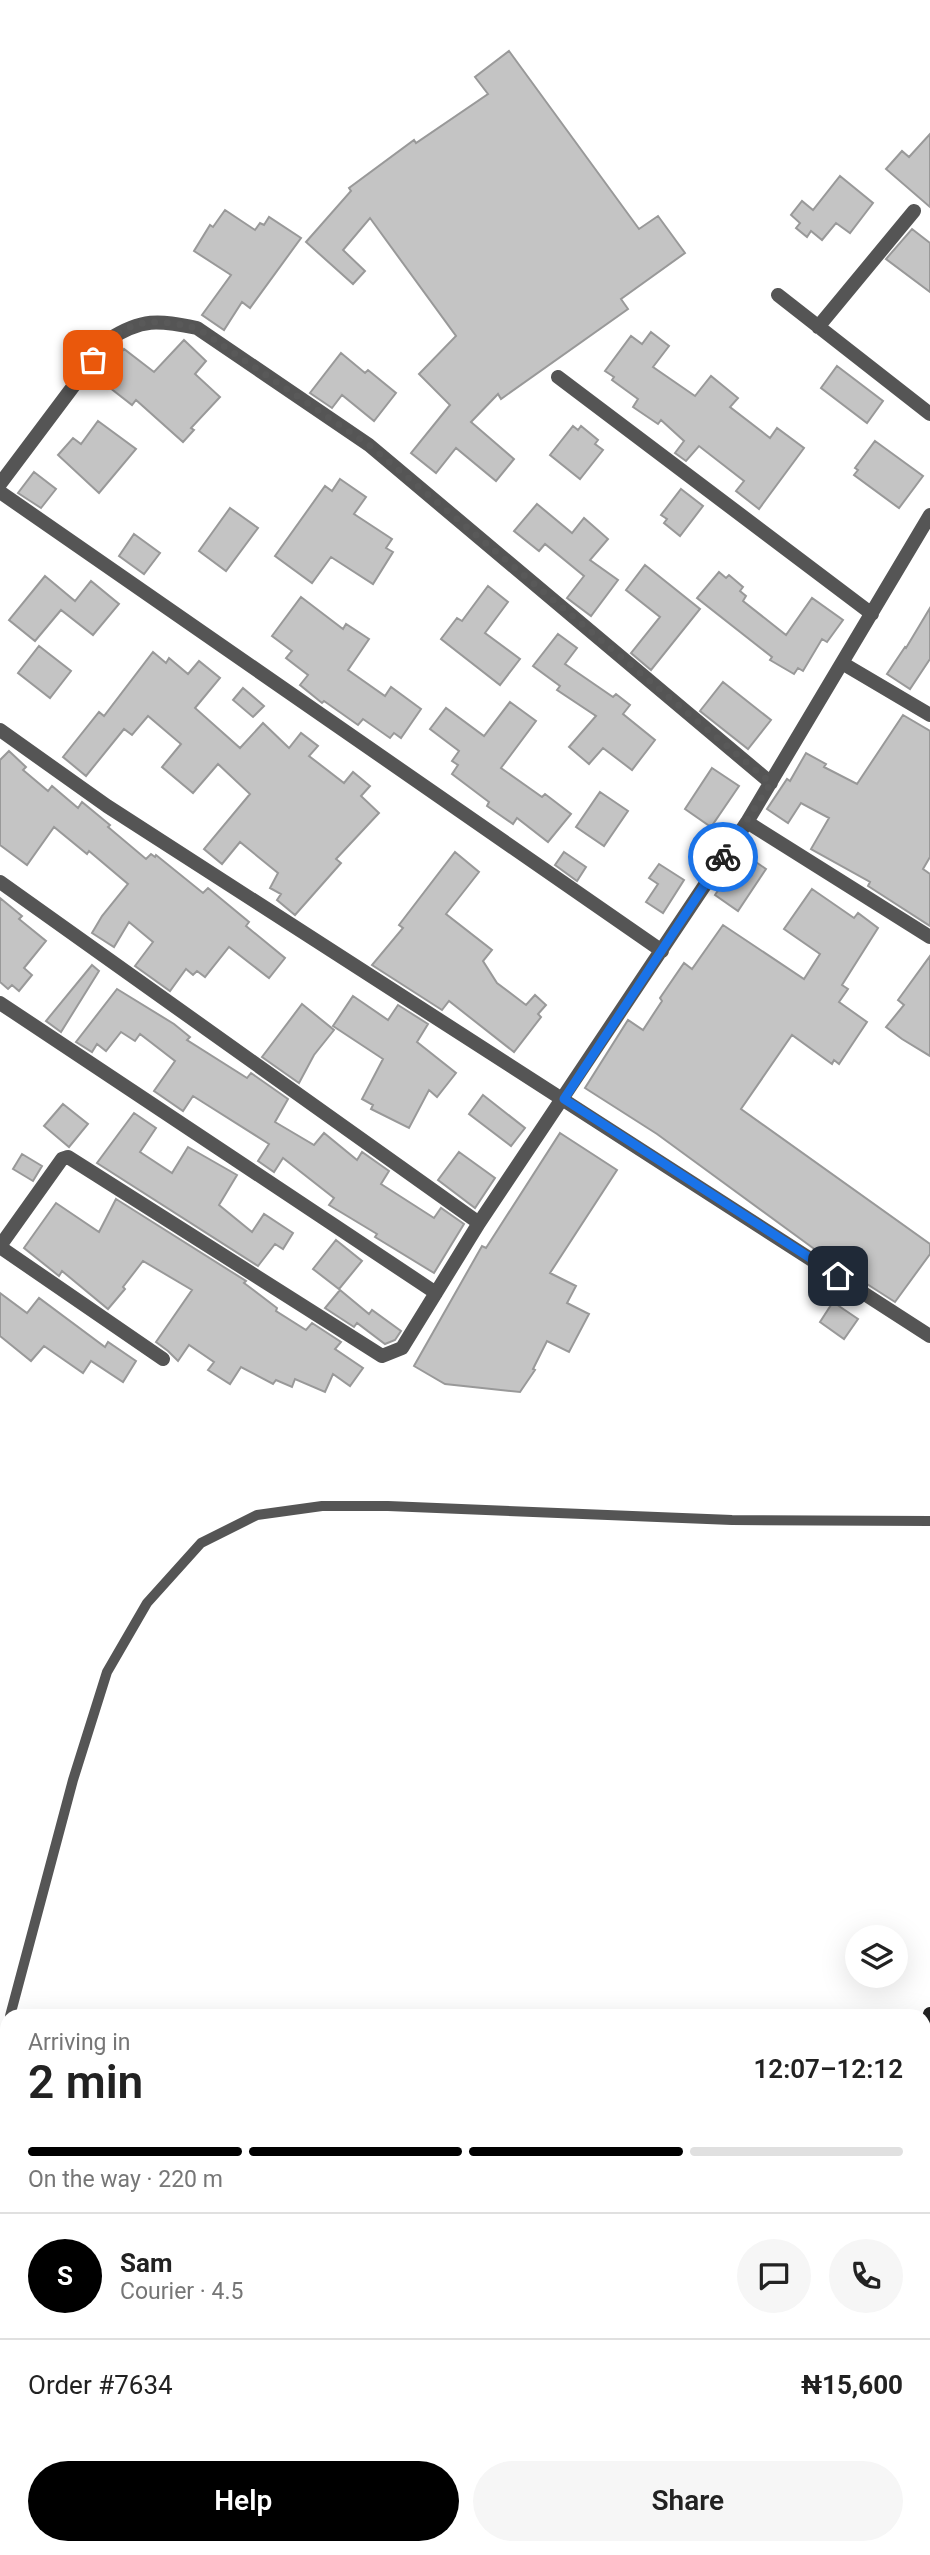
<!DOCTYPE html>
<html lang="en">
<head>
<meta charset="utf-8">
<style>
  :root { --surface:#fff; --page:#f6f6f6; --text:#222; --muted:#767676; --line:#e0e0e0; --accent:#000 }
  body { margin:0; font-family:Roboto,sans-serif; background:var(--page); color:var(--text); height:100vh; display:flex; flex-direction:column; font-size:26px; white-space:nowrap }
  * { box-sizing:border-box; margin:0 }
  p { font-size:23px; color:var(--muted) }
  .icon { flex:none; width:38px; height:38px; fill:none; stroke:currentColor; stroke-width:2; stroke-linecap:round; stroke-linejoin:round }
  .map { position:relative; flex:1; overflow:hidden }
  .sheet { position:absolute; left:0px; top:2009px; width:931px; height:546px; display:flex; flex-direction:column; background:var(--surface); border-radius:21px 21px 0 0; box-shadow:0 7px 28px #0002 }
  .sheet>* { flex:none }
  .controls { position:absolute; left:845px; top:1925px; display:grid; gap:14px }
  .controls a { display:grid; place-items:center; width:63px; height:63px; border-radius:50%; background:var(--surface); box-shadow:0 7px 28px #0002; font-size:35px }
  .pin { position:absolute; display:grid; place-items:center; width:60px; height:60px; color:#fff; margin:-30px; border-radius:14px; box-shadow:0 4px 10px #0006 }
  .courier { position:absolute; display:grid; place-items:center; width:70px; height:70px; margin:-35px; border:5px solid #1a73e8; border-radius:50%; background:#fff; color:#222; box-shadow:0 2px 9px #0007 }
  .head em { font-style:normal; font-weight:600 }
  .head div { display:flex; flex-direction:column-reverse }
  .head { display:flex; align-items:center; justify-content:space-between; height:119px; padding:0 28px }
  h1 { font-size:46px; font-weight:600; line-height:52px }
  .bar { display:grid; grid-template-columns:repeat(4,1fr); gap:10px 7px; align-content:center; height:84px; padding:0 28px }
  .bar i { height:9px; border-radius:5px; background:var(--line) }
  .bar .selected { background:var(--accent) }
  .bar p { grid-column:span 4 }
  .line { display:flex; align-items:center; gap:18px; padding:0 28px; border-top:2px solid var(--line) }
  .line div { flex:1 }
  .round { display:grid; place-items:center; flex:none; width:74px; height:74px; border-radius:37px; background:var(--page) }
  .primary-button { display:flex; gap:14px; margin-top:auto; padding:14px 28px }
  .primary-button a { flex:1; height:80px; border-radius:42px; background:var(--accent); color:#fff; font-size:28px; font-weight:600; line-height:80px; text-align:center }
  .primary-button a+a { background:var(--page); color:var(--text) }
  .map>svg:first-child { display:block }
</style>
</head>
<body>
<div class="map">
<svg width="930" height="2555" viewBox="0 0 930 2555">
  <rect width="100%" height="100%" fill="#fff"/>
  <path fill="#c4c4c4" stroke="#999" stroke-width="2" d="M 509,51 L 639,229 L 658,216 L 685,253 L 621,299 L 628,309 L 501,399 L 498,394 L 471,422 L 514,459 L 496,481 L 456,448 L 436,473 L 411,453 L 450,405 L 419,374 L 456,336 L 370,218 L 343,250 L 365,271 L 353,284 L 306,242 L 351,191 L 349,188 L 414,140 L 416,143 L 488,94 L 475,77 Z
    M 930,134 L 930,207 L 886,169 L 902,151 L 909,157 Z
    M 840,176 L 873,203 L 850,233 L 836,223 L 822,240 L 811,231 L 807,237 L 796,228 L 800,223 L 791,215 L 802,201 L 813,210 Z
    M 225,210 L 255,230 L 260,223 L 264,225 L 269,217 L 301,238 L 250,308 L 242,302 L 224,330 L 202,315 L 231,275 L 194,251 L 210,225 L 213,227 Z
    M 912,229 L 930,243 L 930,292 L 886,259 Z
    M 651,332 L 669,346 L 653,367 L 695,396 L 711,376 L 738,398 L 730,407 L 770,438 L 777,428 L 804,448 L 759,509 L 736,491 L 744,481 L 699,446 L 686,461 L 675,453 L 684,441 L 661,420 L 658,424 L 633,407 L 638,399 L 612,380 L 614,377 L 605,371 L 631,336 L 642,344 Z
    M 184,340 L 206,361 L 195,374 L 220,397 L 191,428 L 194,430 L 183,442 L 136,400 L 132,405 L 100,380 L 124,349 L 154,372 Z
    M 341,353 L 365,373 L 368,370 L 396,393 L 374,421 L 342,395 L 332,408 L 310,393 Z
    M 837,366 L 883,401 L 867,423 L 821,388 Z
    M 98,421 L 136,449 L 99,493 L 58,455 L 73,438 L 81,444 Z
    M 573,426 L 578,430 L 581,426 L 598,440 L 595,444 L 603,450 L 580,479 L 550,455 Z
    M 875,441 L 923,476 L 899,508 L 854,475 L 858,470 L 855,468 Z
    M 34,472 L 56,489 L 41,508 L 18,493 Z
    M 340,479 L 366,497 L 354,514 L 392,539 L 386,548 L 393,552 L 373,584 L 331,557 L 312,583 L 275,556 L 325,486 L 332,491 Z
    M 681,489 L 703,506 L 680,536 L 664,523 L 667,519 L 661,515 Z
    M 537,504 L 572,533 L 584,518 L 608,539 L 590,560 L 618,580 L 591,616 L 567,598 L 584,576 L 545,544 L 539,551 L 514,531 Z
    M 230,508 L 258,528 L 226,571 L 199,551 Z
    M 134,534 L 160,553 L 144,574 L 119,556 Z
    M 645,565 L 700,609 L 651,670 L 631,653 L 660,617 L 626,590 Z
    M 719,572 L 726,578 L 729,575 L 743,587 L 740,591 L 746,596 L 743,601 L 786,635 L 812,598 L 843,620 L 827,642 L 822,639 L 803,671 L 798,668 L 794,674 L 770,660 L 772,657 L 697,598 Z
    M 45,576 L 75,601 L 91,581 L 119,604 L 93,635 L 61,610 L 35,641 L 9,620 Z
    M 488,586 L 508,602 L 485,633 L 520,659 L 500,685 L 441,639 L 457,618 L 462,621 Z
    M 301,597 L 343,629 L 346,624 L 369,639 L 348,670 L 385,696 L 391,687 L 421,709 L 401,738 L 394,733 L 390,738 L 363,719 L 358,725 L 324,701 L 322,703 L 300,685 L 308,675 L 286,658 L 292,651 L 272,636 Z
    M 930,608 L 930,659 L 910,689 L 887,674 L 905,647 L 906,648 Z
    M 558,634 L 577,648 L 565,664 L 613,697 L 616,694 L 630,705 L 623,714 L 655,740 L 632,770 L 603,748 L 589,764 L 569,747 L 596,716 L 557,690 L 560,686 L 533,666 Z
    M 39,646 L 71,671 L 50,698 L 18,673 Z
    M 153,652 L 166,663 L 169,658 L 188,674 L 199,661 L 220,678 L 195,708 L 240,748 L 263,723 L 289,748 L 301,733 L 318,746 L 309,756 L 344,783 L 353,772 L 370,786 L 361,796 L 379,813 L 336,859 L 341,863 L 295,915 L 277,900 L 281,894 L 270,888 L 278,873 L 240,842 L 222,864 L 204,849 L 250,794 L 218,764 L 193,793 L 162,767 L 181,744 L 148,716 L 132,735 L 124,729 L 86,776 L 63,757 L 99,712 L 104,716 Z
    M 723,682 L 771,720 L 748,749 L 700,711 Z
    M 243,688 L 264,706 L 253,717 L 233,700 Z
    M 510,702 L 536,721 L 501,768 L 542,797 L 545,794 L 571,814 L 548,842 L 517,818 L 513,824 L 487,806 L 489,802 L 452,774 L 458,765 L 452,761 L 459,751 L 430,729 L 446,708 L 484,736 Z
    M 903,715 L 930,731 L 930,857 L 923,869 L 930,874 L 930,926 L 868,886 L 870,882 L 811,849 L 829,818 L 801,803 L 788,823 L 767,809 L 787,779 L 790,781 L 806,753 L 826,764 L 824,767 L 857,784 Z
    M 9,751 L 26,767 L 23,770 L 48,791 L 52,786 L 78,808 L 82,802 L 110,825 L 108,827 L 146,859 L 151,854 L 155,857 L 156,855 L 203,893 L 208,888 L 249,922 L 246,926 L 285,958 L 269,978 L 229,947 L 205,977 L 197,971 L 193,975 L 186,969 L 170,991 L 135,966 L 153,942 L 129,922 L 114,947 L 92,933 L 102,916 L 128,884 L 89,851 L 87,854 L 54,827 L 27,865 L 0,845 L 0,760 Z
    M 712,768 L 739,786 L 711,827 L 685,809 Z
    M 600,792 L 628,811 L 604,846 L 576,827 Z
    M 455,852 L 479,872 L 446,914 L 492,950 L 483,961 L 497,983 L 526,1005 L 535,995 L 546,1005 L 538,1014 L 541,1017 L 514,1052 L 449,1001 L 442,1010 L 372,965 L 403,928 L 399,925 Z
    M 564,852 L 586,867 L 577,881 L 555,865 Z
    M 743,853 L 766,869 L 738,911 L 715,895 Z
    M 659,864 L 684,880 L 663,913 L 646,902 L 658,884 L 649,878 Z
    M 812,889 L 854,918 L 858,913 L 878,928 L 842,985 L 848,989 L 839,1002 L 867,1022 L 839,1064 L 834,1060 L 832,1064 L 792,1035 L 741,1109 L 930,1244 L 930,1254 L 895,1302 L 828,1259 L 657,1134 L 585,1088 L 628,1020 L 643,1030 L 662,1001 L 660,998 L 684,963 L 692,969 L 723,925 L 804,979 L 820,954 L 784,929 Z
    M 0,898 L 22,916 L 19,919 L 46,941 L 24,968 L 32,975 L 19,991 L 12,985 L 8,989 L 0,982 Z
    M 930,956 L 930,1056 L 902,1039 L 886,1027 L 904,1005 L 898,1000 Z
    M 92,965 L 99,971 L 61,1032 L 46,1021 Z
    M 117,989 L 174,1024 L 190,1037 L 187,1040 L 247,1078 L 251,1073 L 288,1099 L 275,1122 L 314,1145 L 324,1133 L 357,1160 L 362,1152 L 389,1171 L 381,1184 L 434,1218 L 441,1208 L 464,1224 L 434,1273 L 375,1237 L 377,1234 L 329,1205 L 334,1198 L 283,1158 L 274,1172 L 258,1161 L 269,1144 L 193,1096 L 183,1111 L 154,1091 L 175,1061 L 140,1034 L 135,1041 L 121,1032 L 106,1051 L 97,1044 L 92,1052 L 76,1042 Z
    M 353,996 L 388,1020 L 398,1005 L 428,1024 L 417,1042 L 456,1073 L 437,1097 L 429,1090 L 409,1128 L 371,1109 L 373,1105 L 362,1099 L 383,1059 L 333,1026 Z
    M 302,1004 L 334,1030 L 314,1055 L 299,1083 L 262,1057 Z
    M 483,1095 L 525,1128 L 511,1146 L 469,1114 Z
    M 63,1104 L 88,1124 L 69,1147 L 44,1126 Z
    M 134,1113 L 156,1128 L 140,1152 L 172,1173 L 188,1147 L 237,1175 L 219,1205 L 252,1232 L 264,1214 L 293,1233 L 283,1249 L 275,1244 L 258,1266 L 97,1163 Z
    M 560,1133 L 617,1170 L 550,1273 L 576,1286 L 567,1303 L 589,1314 L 569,1352 L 547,1341 L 533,1369 L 535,1370 L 520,1392 L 445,1384 L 414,1366 L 482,1246 L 486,1248 Z
    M 459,1152 L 495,1178 L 475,1208 L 438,1180 Z
    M 22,1154 L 42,1166 L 33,1181 L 13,1169 Z
    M 116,1199 L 246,1281 L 244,1283 L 277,1308 L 276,1311 L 306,1330 L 312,1323 L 341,1342 L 335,1349 L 363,1368 L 350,1386 L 333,1374 L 325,1392 L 295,1379 L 292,1387 L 276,1380 L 273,1384 L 241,1367 L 230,1384 L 208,1370 L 214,1362 L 189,1345 L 178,1361 L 168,1351 L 156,1342 L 192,1290 L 143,1261 L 123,1287 L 125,1289 L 108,1309 L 62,1271 L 59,1276 L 24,1248 L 56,1203 L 99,1232 Z
    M 336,1240 L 362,1261 L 339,1289 L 313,1269 Z
    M 340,1290 L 369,1314 L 372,1310 L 401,1331 L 395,1340 L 385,1344 L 357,1323 L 354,1327 L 325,1308 Z
    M 0,1293 L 27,1313 L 39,1298 L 105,1347 L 108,1342 L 136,1361 L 123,1382 L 91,1361 L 83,1373 L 44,1346 L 31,1361 L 0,1336 Z
    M 833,1302 L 858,1319 L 844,1339 L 820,1322 Z"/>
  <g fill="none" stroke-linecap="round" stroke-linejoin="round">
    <path stroke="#555" stroke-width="10" d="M 10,2016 L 73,1780 L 107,1672 L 147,1603 L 201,1543 L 257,1515 L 322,1506 L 388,1506 L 732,1520 L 930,1521
      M 0,2053 L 7,2027
      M 0,2339 L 7,2341
      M 767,2548 L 787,2553"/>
    <path stroke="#555" stroke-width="14" d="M 778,295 L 930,414
      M 818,327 L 914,211
      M 558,377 L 872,614
      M 0,484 L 108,340 C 142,318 158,320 197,328 L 369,445 L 771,783
      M 0,492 L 662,951
      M 842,663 L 930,715
      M 0,730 L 107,806 L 930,1336
      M 747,822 L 930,937
      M 0,882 L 479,1223
      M 0,1003 L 436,1293
      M 0,1246 L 62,1159 L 68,1157 L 382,1356 L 402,1348 L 479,1223 L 747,822 L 930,515
      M 0,1247 L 163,1359
      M 924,2215 L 930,2218
      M 924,2422 L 930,2424"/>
    <path stroke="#222" stroke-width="14" d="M 924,2037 L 930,2014
      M 786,2555 L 788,2548"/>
  </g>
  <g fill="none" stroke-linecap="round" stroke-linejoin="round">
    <path stroke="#595959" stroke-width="7" stroke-dasharray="0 12.6" d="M 93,360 C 124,318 148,317 197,328 L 369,445 L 771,783 L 723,857"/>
    <path stroke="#1a73e8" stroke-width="9" d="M 723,857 L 564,1099 L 838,1276"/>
  </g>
</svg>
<div class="controls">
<a><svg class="icon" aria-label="layers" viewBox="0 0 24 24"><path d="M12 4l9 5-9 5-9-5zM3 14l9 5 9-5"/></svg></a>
</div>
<div class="pin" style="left:93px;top:360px;background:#ea580c"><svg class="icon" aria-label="bag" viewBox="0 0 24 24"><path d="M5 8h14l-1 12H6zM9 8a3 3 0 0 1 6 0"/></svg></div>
<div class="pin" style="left:838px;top:1276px;background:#1f2937"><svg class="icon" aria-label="home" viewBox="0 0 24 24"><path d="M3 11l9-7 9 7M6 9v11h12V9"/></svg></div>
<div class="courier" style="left:723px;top:857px"><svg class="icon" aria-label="bike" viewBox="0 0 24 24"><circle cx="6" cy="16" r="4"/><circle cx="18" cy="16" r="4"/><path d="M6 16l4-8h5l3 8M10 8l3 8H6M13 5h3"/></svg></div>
<section class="sheet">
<div class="head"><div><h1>2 min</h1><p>Arriving in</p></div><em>12:07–12:12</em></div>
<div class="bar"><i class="selected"></i><i class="selected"></i><i class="selected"></i><i></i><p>On the way · 220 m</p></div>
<div class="line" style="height:126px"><b class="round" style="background:var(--accent);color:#fff">S</b><div><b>Sam</b><p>Courier · 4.5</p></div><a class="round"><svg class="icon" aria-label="chat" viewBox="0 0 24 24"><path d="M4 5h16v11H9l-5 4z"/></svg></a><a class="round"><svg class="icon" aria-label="phone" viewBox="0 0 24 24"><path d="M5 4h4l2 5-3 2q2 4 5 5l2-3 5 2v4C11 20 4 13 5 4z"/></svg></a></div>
<div class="line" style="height:91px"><div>Order #7634</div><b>₦15,600</b></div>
<div class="primary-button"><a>Help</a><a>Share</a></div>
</section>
</div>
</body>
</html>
